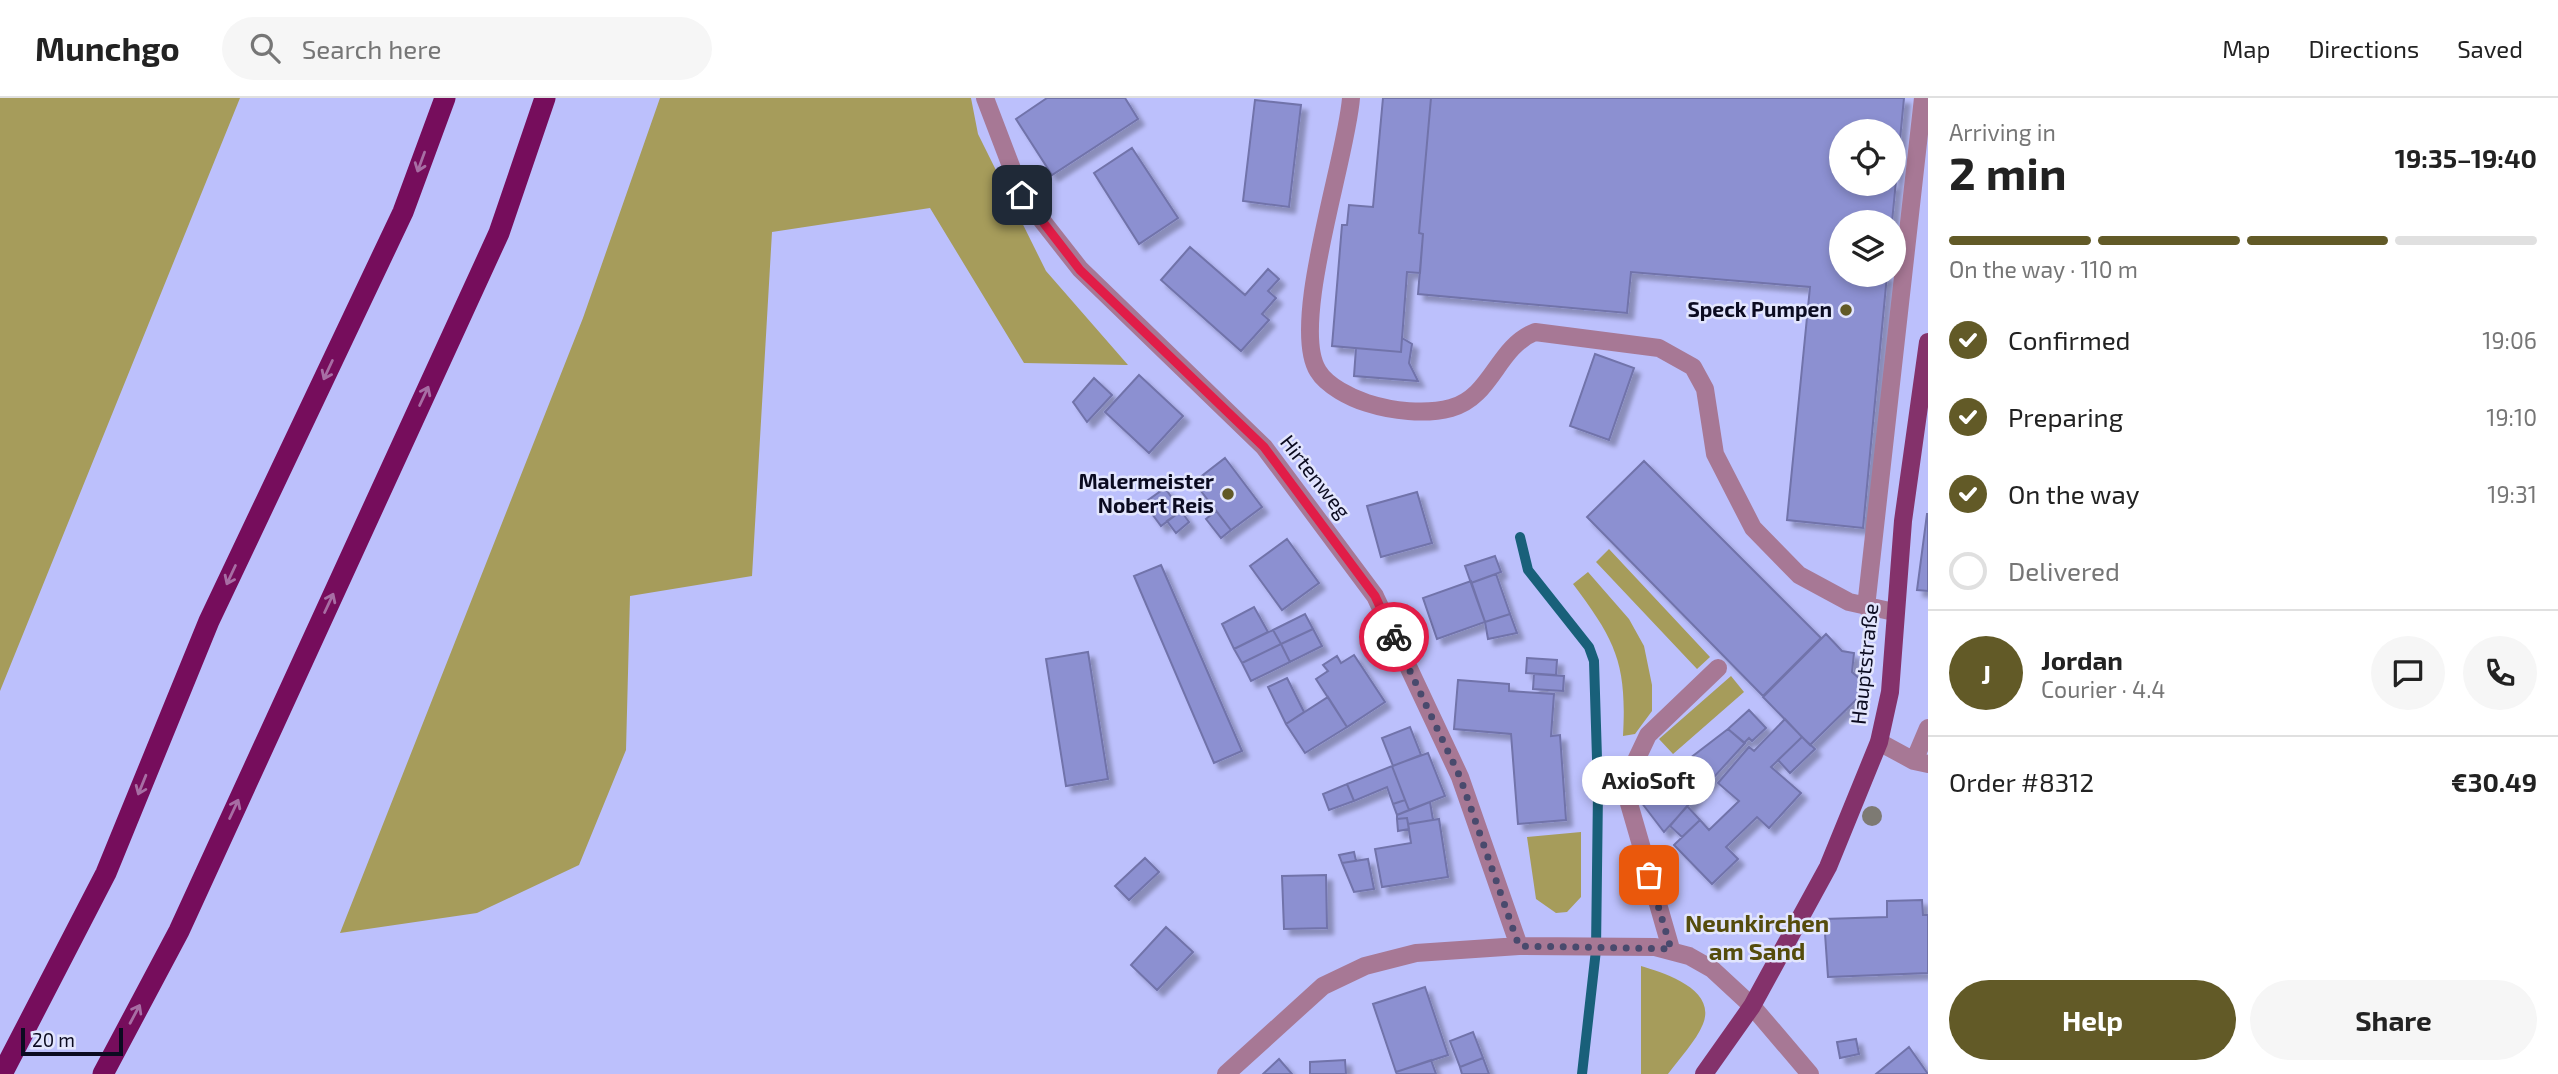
<!DOCTYPE html>
<html lang="en">
<head>
<meta charset="utf-8">
<style>
  :root { --surface:#fff; --page:#f6f6f6; --text:#222; --muted:#767676; --line:#e0e0e0; --accent:#625a27 }
  body { margin:0; font-family:"Exo 2",sans-serif; background:var(--page); color:var(--text); height:100vh; display:flex; flex-direction:column; font-size:26px; white-space:nowrap }
  * { box-sizing:border-box; margin:0 }
  p { font-size:23px; color:var(--muted) }
  .icon { flex:none; width:38px; height:38px; fill:none; stroke:currentColor; stroke-width:2; stroke-linecap:round; stroke-linejoin:round }
  .map { position:relative; flex:1; overflow:hidden }
  .side { display:flex; flex-direction:column; background:var(--surface); width:630px }
  .side>* { flex:none }
  .controls { position:absolute; left:1829px; top:21px; display:grid; gap:14px }
  .controls a { display:grid; place-items:center; width:77px; height:77px; border-radius:50%; background:var(--surface); box-shadow:0 4px 10px #0003; font-size:35px }
  .scale { position:absolute; left:21px; bottom:18px; width:102px; box-sizing:border-box; padding-left:7px; border:4px solid #0b0b20; border-top:0; font-size:19px; line-height:24px; white-space:nowrap; color:#0b0b20; -webkit-text-stroke:5px #e2e5fd; paint-order:stroke }
  .pin { position:absolute; display:grid; place-items:center; width:60px; height:60px; color:#fff; margin:-30px; border-radius:14px; box-shadow:0 4px 10px #0006 }
  .courier { position:absolute; display:grid; place-items:center; width:70px; height:70px; margin:-35px; border:5px solid #e11d48; border-radius:50%; background:#fff; color:#222; box-shadow:0 2px 9px #0007 }
  .bubble { position:absolute; height:49px; border-radius:24px; background:var(--surface); box-shadow:0 4px 10px #0003; font-size:23px; font-weight:700; line-height:49px; text-align:center }
  .summary em { font-style:normal; font-weight:700 }
  .summary div { display:flex; flex-direction:column-reverse }
  .summary { display:flex; align-items:center; justify-content:space-between; height:119px; padding:0 21px }
  h1 { font-size:46px; font-weight:700; line-height:52px }
  .bar { display:grid; grid-template-columns:repeat(4,1fr); gap:10px 7px; align-content:center; height:84px; padding:0 21px }
  .bar i { height:9px; border-radius:5px; background:var(--line) }
  .bar .active { background:var(--accent) }
  .bar p { grid-column:span 4 }
  .line { display:flex; align-items:center; gap:18px; padding:0 21px; border-top:2px solid var(--line) }
  .line div { flex:1 }
  .round { display:grid; place-items:center; flex:none; width:74px; height:74px; border-radius:37px; background:var(--page) }
  ol { padding:0 21px; list-style:none }
  li { display:flex; align-items:center; gap:21px; height:77px }
  li p { margin-inline-start:auto }
  li .icon { padding:7px; border-radius:50%; background:var(--accent); color:#fff; stroke-width:4 }
  li:last-child { color:var(--muted) }
  li i { width:38px; height:38px; border:4px solid var(--line); border-radius:50% }
  .button { display:flex; gap:14px; margin-top:auto; padding:14px 21px }
  .button a { flex:1; height:80px; border-radius:42px; background:var(--accent); color:#fff; font-size:28px; font-weight:700; line-height:80px; text-align:center }
  .button a+a { background:var(--page); color:var(--text) }
  header { display:flex; align-items:center; gap:42px; box-sizing:border-box; height:98px; padding:0 35px; background:var(--surface); border-bottom:2px solid var(--line) }
  header strong { font-size:33px }
  nav { display:flex; gap:38px; margin-inline-start:auto; font-size:24px }
  .search { width:490px; height:63px; background:var(--page); display:flex; align-items:center; gap:18px; box-sizing:border-box; padding:0 24px; border-radius:38px; color:var(--muted); font-size:26px }
  main { display:flex; flex:1; min-height:0 }
  .map>svg:first-child { display:block }
</style>
</head>
<body>
<header>
<strong>Munchgo</strong>
<div class="search"><svg class="icon" aria-label="search" viewBox="0 0 24 24"><circle cx="10" cy="10" r="6"/><path d="M15 15l6 6"/></svg>Search here</div>
<nav><a>Map</a><a>Directions</a><a>Saved</a></nav>
</header>
<main>
<div class="map">
<svg width="1928" height="976" viewBox="0 0 1928 976">
  <defs>
    <filter id="shadow"><feDropShadow dx="6" dy="6" stdDeviation="2" flood-color="#0004"/></filter>
  </defs>
  <rect width="100%" height="100%" fill="#bcc0fc"/>
  <path fill="#a69c5b" d="M 0,0 L 240,0 L 0,593 Z
    M 660,0 L 971,0 L 978,36 L 1046,173 L 1128,267 L 1024,265 L 930,110 L 772,134 L 752,478 L 630,498 L 626,652 L 579,767 L 477,815 L 340,835 L 583,220 Z
    M 1609,451 L 1710,559 L 1697,571 L 1596,464 Z
    M 1588,474 L 1629,521 L 1644,548 L 1652,587 L 1652,613 L 1635,636 L 1623,638 C 1627,566 1616,543 1573,486 Z
    M 1731,578 L 1744,594 L 1673,656 L 1659,641 Z
    M 1581,734 L 1581,799 L 1567,814 L 1556,815 L 1536,801 L 1527,739 Z
    M 1641,868 C 1664,875 1717,891 1703,926 C 1696,943 1679,961 1668,976 L 1641,976 Z"/>
  <g fill="none" stroke-linecap="round" stroke-linejoin="round">
    <path stroke="#19607a" stroke-width="10" d="M 1520,439 L 1528,472 L 1589,549 L 1594,563 L 1598,693 L 1596,852 L 1582,976"/>
  </g>
  <path fill="#8c90d1" stroke="#7173aa" stroke-width="2" fill-rule="evenodd" filter="url(#shadow)" d="M 1047,0 L 1125,0 L 1138,21 L 1052,77 L 1016,21 Z
    M 1383,0 L 1431,0 L 1419,135 L 1423,136 L 1420,175 L 1407,174 L 1401,254 L 1332,248 L 1342,127 L 1347,127 L 1349,107 L 1373,109 Z
    M 1431,0 L 1904,0 L 1892,124 L 1841,124 L 1841,177 L 1887,177 L 1863,430 L 1787,422 L 1810,189 L 1631,174 L 1627,215 L 1418,196 L 1423,136 L 1419,135 ZM 1841,33 L 1894,33 L 1894,86 L 1841,86 Z
    M 1255,2 L 1301,7 L 1289,109 L 1243,103 Z
    M 1132,50 L 1178,120 L 1139,146 L 1094,75 Z
    M 1190,149 L 1245,197 L 1268,171 L 1279,181 L 1268,193 L 1276,200 L 1262,216 L 1269,222 L 1241,253 L 1161,182 Z
    M 1402,240 L 1412,246 L 1409,265 L 1418,283 L 1354,278 L 1356,250 L 1401,254 Z
    M 1595,256 L 1634,270 L 1609,342 L 1570,328 Z
    M 1139,277 L 1183,318 L 1149,355 L 1105,314 Z
    M 1094,280 L 1112,297 L 1087,324 L 1073,304 Z
    M 1225,360 L 1262,409 L 1231,432 L 1194,384 Z
    M 1644,363 L 1821,540 L 1763,598 L 1587,419 Z
    M 1165,390 L 1181,413 L 1161,428 L 1144,405 Z
    M 1417,394 L 1432,445 L 1381,459 L 1367,408 Z
    M 1181,413 L 1189,424 L 1176,435 L 1167,423 Z
    M 1216,413 L 1231,432 L 1221,440 L 1206,421 Z
    M 1927,416 L 1928,416 L 1928,493 L 1917,492 Z
    M 1287,441 L 1319,485 L 1282,512 L 1250,468 Z
    M 1495,458 L 1501,474 L 1471,485 L 1465,468 Z
    M 1161,467 L 1242,653 L 1214,665 L 1134,478 Z
    M 1496,476 L 1510,516 L 1485,524 L 1471,485 Z
    M 1471,483 L 1485,524 L 1437,541 L 1423,500 Z
    M 1254,509 L 1268,534 L 1234,551 L 1222,526 Z
    M 1305,516 L 1313,531 L 1281,546 L 1273,532 Z
    M 1510,516 L 1517,535 L 1488,541 L 1485,524 Z
    M 1313,531 L 1322,548 L 1290,564 L 1281,546 Z
    M 1273,532 L 1281,546 L 1242,565 L 1234,551 Z
    M 1826,536 L 1842,553 L 1854,555 L 1852,574 L 1860,581 L 1858,600 L 1810,647 L 1763,599 Z
    M 1281,546 L 1290,564 L 1251,583 L 1242,565 Z
    M 1088,554 L 1108,681 L 1066,688 L 1046,561 Z
    M 1354,557 L 1385,604 L 1347,629 L 1316,581 L 1328,573 L 1323,567 L 1337,558 L 1341,565 Z
    M 1527,560 L 1557,562 L 1556,577 L 1526,575 Z
    M 1534,576 L 1564,578 L 1563,593 L 1533,591 Z
    M 1287,580 L 1304,614 L 1286,626 L 1268,589 Z
    M 1458,582 L 1509,586 L 1509,593 L 1554,596 L 1551,638 L 1560,637 L 1566,722 L 1518,726 L 1511,636 L 1454,631 Z
    M 1328,599 L 1347,629 L 1305,655 L 1286,626 Z
    M 1749,612 L 1766,630 L 1752,643 L 1749,640 L 1744,645 L 1728,631 Z
    M 1785,621 L 1802,639 L 1771,669 L 1801,695 L 1769,730 L 1757,719 L 1726,749 L 1738,761 L 1712,786 L 1674,747 L 1700,722 L 1709,732 L 1739,703 L 1718,685 L 1749,649 L 1754,653 Z
    M 1410,629 L 1421,657 L 1393,668 L 1382,640 Z
    M 1728,631 L 1745,645 L 1664,734 L 1638,700 Z
    M 1802,639 L 1815,651 L 1790,675 L 1778,662 Z
    M 1428,655 L 1445,698 L 1409,712 L 1392,668 Z
    M 1392,668 L 1405,702 L 1393,706 L 1387,689 L 1354,703 L 1347,686 Z
    M 1347,686 L 1354,703 L 1329,712 L 1323,696 Z
    M 1405,702 L 1409,712 L 1397,717 L 1393,706 Z
    M 1430,704 L 1433,722 L 1408,726 L 1407,720 L 1397,721 L 1397,717 Z
    M 1687,708 L 1700,722 L 1682,739 L 1670,728 Z
    M 1407,720 L 1409,731 L 1398,733 L 1397,721 Z
    M 1439,721 L 1448,779 L 1382,789 L 1375,751 L 1411,745 L 1408,726 Z
    M 1354,754 L 1356,763 L 1342,765 L 1339,757 Z
    M 1145,760 L 1159,774 L 1129,802 L 1115,788 Z
    M 1368,761 L 1374,791 L 1354,794 L 1342,765 Z
    M 1326,777 L 1327,830 L 1284,831 L 1282,778 Z
    M 1922,802 L 1923,817 L 1928,817 L 1928,875 L 1828,879 L 1824,821 L 1887,819 L 1887,803 Z
    M 1166,829 L 1193,854 L 1157,892 L 1131,867 Z
    M 1425,889 L 1448,957 L 1396,974 L 1373,906 Z
    M 1473,934 L 1483,960 L 1460,969 L 1450,943 Z
    M 1856,941 L 1859,956 L 1840,960 L 1837,944 Z
    M 1909,949 L 1928,976 L 1876,976 Z
    M 1483,960 L 1489,976 L 1462,976 L 1460,969 Z
    M 1279,961 L 1292,976 L 1263,976 Z
    M 1345,962 L 1346,976 L 1310,976 L 1310,964 Z
    M 1431,962 L 1436,976 L 1397,976 L 1396,974 Z"/>
  <g fill="none" stroke-linecap="round" stroke-linejoin="round">
    <path stroke="#a77895" stroke-width="18" d="M 985,0 L 1022,97 L 1080,171 L 1264,349 L 1375,498 L 1460,679 L 1519,848
      M 1351,0 C 1347,59 1289,227 1318,273 C 1327,288 1351,300 1367,305 C 1392,313 1425,317 1451,310 C 1492,299 1497,249 1535,234 L 1659,250 L 1693,269 L 1705,291 L 1715,356 L 1753,430 L 1799,477 L 1849,504 L 1894,514
      M 1866,509 L 1923,0
      M 1879,644 L 1914,663 L 1928,666
      M 1914,663 L 1928,630
      M 1671,851 L 1628,702 L 1630,675 L 1648,637 L 1718,570
      M 1226,976 L 1323,888 L 1365,868 L 1416,855 L 1519,848 L 1655,849 L 1689,858 L 1712,871 L 1752,908 L 1810,976"/>
    <path stroke="#84326b" stroke-width="18" d="M 1704,976 L 1752,908 L 1828,769 L 1879,644 L 1890,594 L 1903,423 L 1928,244"/>
    <path stroke="#760d5c" stroke-width="21" d="M 2,976 L 106,775 L 209,523 L 403,114 L 445,0
      M 103,976 L 179,833 L 499,135 L 545,0"/>
  </g>
  <circle fill="#7d7a73" cx="1872" cy="718" r="10"/>
  <defs><path id="oneway-shaft" d="M-6 0H5M1.5-3L5.5 0L1.5 3" fill="none" stroke-width="1.6" stroke-linecap="round" stroke-linejoin="round" transform="scale(1.75)"/></defs>
  <g stroke="#a76ea4">
    <use href="#oneway-shaft" transform="translate(421 64) rotate(110)"/>
    <use href="#oneway-shaft" transform="translate(328 272) rotate(115)"/>
    <use href="#oneway-shaft" transform="translate(424 298) rotate(-65)"/>
    <use href="#oneway-shaft" transform="translate(231 477) rotate(115)"/>
    <use href="#oneway-shaft" transform="translate(329 505) rotate(-65)"/>
    <use href="#oneway-shaft" transform="translate(142 687) rotate(112)"/>
    <use href="#oneway-shaft" transform="translate(234 711) rotate(-65)"/>
    <use href="#oneway-shaft" transform="translate(135 916) rotate(-62)"/>
  </g>
  <g fill="none" stroke-linecap="round" stroke-linejoin="round">
    <path stroke="#494a6d" stroke-width="7" stroke-dasharray="0 12.6" d="M 1394,539 L 1460,679 L 1519,848 L 1671,851 L 1649,777"/>
    <path stroke="#e11d48" stroke-width="9" d="M 1022,97 L 1080,172 L 1264,349 L 1375,498 L 1394,539"/>
  </g>
  <g fill="#625a27" stroke="#e2e5fd" stroke-width="2.5">
    <circle cx="1846" cy="212" r="7"/>
    <circle cx="1228" cy="396" r="7"/>
  </g>
  <g text-anchor="middle" stroke-width="5" stroke-linejoin="round" paint-order="stroke">
    <g font-size="21" font-weight="bold" fill="#0b0b20" stroke="#e2e5fd" text-anchor="end">
      <text x="1832" y="219">Speck Pumpen</text>
      <text x="1214" y="391">Malermeister<tspan x="1214" dy="24">Nobert Reis</tspan></text>
    </g>
    <g font-size="21" fill="#0b0b20" stroke="#e2e5fd">
      <text transform="translate(1315 379) rotate(52)" y="7">Hirtenweg</text>
      <text transform="translate(1865 566) rotate(-84)" y="7">Hauptstraße</text>
    </g>
    <g font-size="24" font-weight="bold" fill="#554c0c" stroke="#e2e5fd">
      <text x="1757" y="834">Neunkirchen<tspan x="1757" dy="28">am Sand</tspan></text>
    </g>
  </g>
</svg>
<div class="controls">
<a><svg class="icon" aria-label="locate" viewBox="0 0 24 24"><circle cx="12" cy="12" r="6"/><path d="M12 2v4M12 18v4M2 12h4M18 12h4"/></svg></a>
<a><svg class="icon" aria-label="layers" viewBox="0 0 24 24"><path d="M12 4l9 5-9 5-9-5zM3 14l9 5 9-5"/></svg></a>
</div>
<div class="scale">20 m</div>
<div class="pin" style="left:1649px;top:777px;background:#ea580c"><svg class="icon" aria-label="bag" viewBox="0 0 24 24"><path d="M5 8h14l-1 12H6zM9 8a3 3 0 0 1 6 0"/></svg></div>
<div class="pin" style="left:1022px;top:97px;background:#1f2937"><svg class="icon" aria-label="home" viewBox="0 0 24 24"><path d="M3 11l9-7 9 7M6 9v11h12V9"/></svg></div>
<div class="courier" style="left:1394px;top:539px"><svg class="icon" aria-label="bike" viewBox="0 0 24 24"><circle cx="6" cy="16" r="4"/><circle cx="18" cy="16" r="4"/><path d="M6 16l4-8h5l3 8M10 8l3 8H6M13 5h3"/></svg></div>
<div class="bubble" style="left:1582px;top:658px;width:133px">AxioSoft</div>
</div>
<section class="side">
<div class="summary"><div><h1>2 min</h1><p>Arriving in</p></div><em>19:35–19:40</em></div>
<div class="bar"><i class="active"></i><i class="active"></i><i class="active"></i><i></i><p>On the way · 110 m</p></div>
<ol>
<li><svg class="icon" aria-label="check" viewBox="0 0 24 24"><path d="M5 12l5 5 9-10"/></svg>Confirmed<p>19:06</p></li>
<li><svg class="icon" aria-label="check" viewBox="0 0 24 24"><path d="M5 12l5 5 9-10"/></svg>Preparing<p>19:10</p></li>
<li><svg class="icon" aria-label="check" viewBox="0 0 24 24"><path d="M5 12l5 5 9-10"/></svg>On the way<p>19:31</p></li>
<li><i></i>Delivered</li>
</ol>
<div class="line" style="height:126px"><b class="round" style="background:var(--accent);color:#fff">J</b><div><b>Jordan</b><p>Courier · 4.4</p></div><a class="round"><svg class="icon" aria-label="chat" viewBox="0 0 24 24"><path d="M4 5h16v11H9l-5 4z"/></svg></a><a class="round"><svg class="icon" aria-label="phone" viewBox="0 0 24 24"><path d="M5 4h4l2 5-3 2q2 4 5 5l2-3 5 2v4C11 20 4 13 5 4z"/></svg></a></div>
<div class="line" style="height:91px"><div>Order #8312</div><b>€30.49</b></div>
<div class="button"><a>Help</a><a>Share</a></div>
</section>
</main>
</body>
</html>
